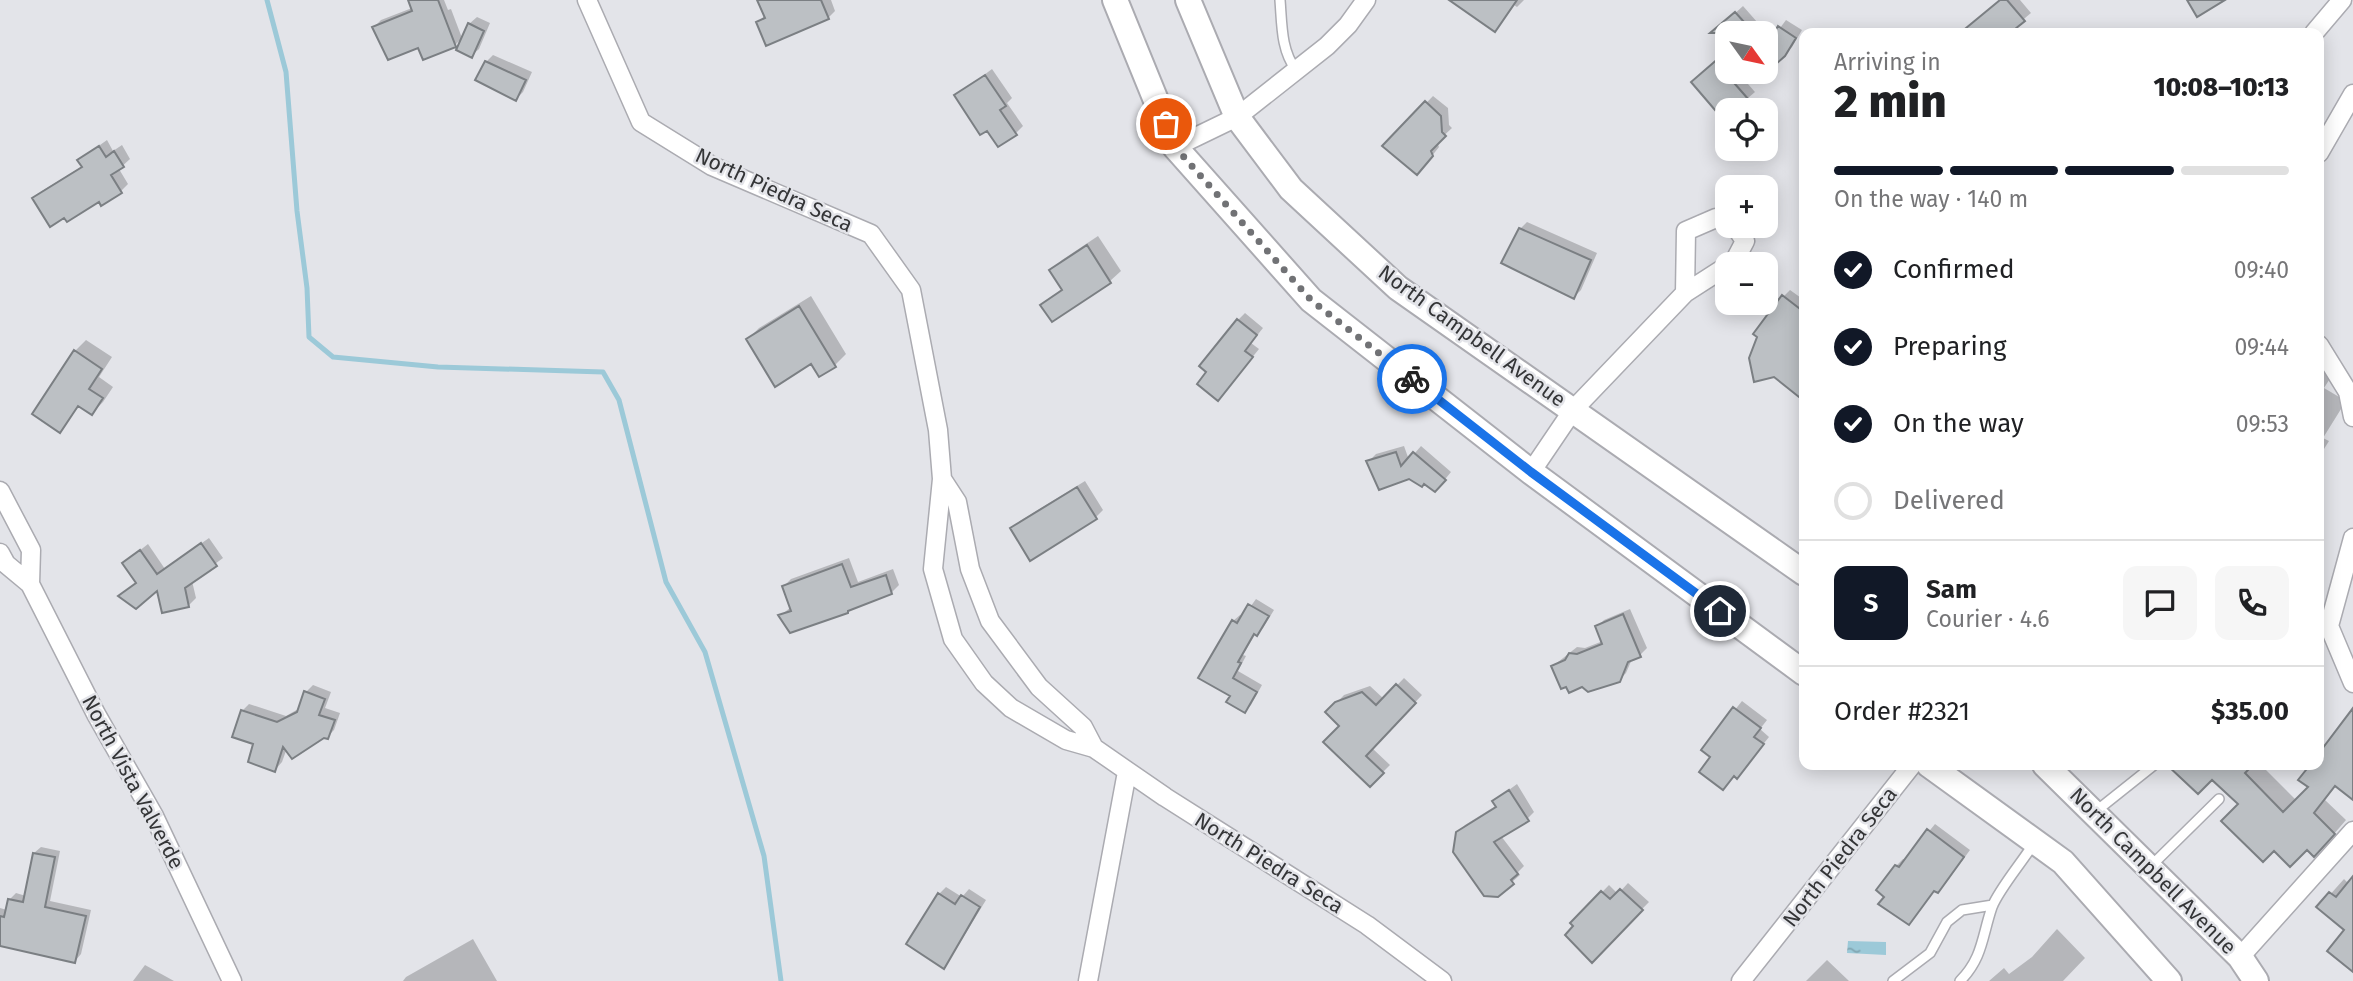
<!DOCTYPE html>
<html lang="en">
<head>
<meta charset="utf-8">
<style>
  :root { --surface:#fff; --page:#f6f6f6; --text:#202124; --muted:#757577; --line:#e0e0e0; --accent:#111827 }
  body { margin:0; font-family:"Fira Sans",sans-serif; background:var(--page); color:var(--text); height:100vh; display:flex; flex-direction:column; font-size:26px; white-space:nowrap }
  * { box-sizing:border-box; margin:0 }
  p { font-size:23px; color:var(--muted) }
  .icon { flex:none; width:38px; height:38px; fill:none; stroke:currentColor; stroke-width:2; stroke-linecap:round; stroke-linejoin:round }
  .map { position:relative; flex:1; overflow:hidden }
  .sheet { position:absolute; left:1799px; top:28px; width:525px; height:742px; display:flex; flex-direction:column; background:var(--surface); border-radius:14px; box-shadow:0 4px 18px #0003 }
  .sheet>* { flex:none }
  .needle { width:46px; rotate:123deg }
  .tools { position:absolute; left:1715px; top:21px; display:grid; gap:14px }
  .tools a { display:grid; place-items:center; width:63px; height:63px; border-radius:14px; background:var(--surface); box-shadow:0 4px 18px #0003; font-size:35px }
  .pin { position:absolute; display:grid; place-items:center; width:60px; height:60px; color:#fff; margin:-30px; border:4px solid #fff; border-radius:50%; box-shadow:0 2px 7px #0007 }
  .courier { position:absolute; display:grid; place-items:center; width:70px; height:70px; margin:-35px; border:5px solid #1a73e8; border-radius:50%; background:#fff; color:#222; box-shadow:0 2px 9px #0007 }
  .head em { font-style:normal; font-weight:800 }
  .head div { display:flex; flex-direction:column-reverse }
  .head { display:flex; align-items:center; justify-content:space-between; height:119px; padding:0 35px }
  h1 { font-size:46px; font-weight:800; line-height:52px }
  .bar { display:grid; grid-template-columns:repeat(4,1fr); gap:10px 7px; align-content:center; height:84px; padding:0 35px }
  .bar i { height:9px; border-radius:5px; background:var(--line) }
  .bar .active { background:var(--accent) }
  .bar p { grid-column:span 4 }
  .line { display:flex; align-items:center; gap:18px; padding:0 35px; border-top:2px solid var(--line) }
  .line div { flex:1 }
  .round { display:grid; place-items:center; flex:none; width:74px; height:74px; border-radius:14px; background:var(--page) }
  ol { padding:0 35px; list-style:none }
  li { display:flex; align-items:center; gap:21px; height:77px }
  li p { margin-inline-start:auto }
  li .icon { padding:7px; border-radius:50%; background:var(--accent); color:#fff; stroke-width:4 }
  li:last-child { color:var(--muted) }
  li i { width:38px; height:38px; border:4px solid var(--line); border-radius:50% }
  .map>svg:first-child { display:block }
</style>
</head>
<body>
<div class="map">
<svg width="2353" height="981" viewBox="0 0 2353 981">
  <defs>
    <pattern id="water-ripples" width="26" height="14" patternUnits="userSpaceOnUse" patternTransform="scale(1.75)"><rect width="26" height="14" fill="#9cc9d8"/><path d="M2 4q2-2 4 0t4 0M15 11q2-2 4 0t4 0" fill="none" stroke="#80a4b0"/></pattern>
  </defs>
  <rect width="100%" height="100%" fill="#e3e4e9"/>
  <path fill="url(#water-ripples)" d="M 1848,941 L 1886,942 L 1886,955 L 1847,953 Z"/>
  <path fill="#0003" d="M 409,0 L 444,0 L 448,10 L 451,9 L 462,38 L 455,45 L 419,45 L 374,27 L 381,20 L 412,8 Z
    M 762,0 L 831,0 L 835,11 L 828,18 L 758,23 L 765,15 Z
    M 1464,0 L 1524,0 L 1517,7 L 1514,5 L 1495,29 Z
    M 2001,0 L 2020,0 L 2031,13 L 2007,33 L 1961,33 Z
    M 1743,6 L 1772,39 L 1786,20 L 1802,30 L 1792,47 L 1766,70 L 1766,33 L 1727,33 L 1727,37 L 1719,28 Z
    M 477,17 L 490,23 L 479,49 L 471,56 L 469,24 Z
    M 1727,52 L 1727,72 L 1747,72 L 1741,76 L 1755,92 L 1734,110 L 1727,110 L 1727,116 L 1725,119 L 1700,75 Z
    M 493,55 L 532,72 L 523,92 L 516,99 L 486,62 Z
    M 992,69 L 1012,98 L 1007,103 L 1023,126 L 1016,133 L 956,96 Z
    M 1433,96 L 1448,108 L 1449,125 L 1452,128 L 1437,142 L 1439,147 L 1424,166 L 1385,146 Z
    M 107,140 L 113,151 L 122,145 L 130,159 L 119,169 L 128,184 L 121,191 L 99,200 L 34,199 L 42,191 L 83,166 L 79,160 Z
    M 1527,222 L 1597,253 L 1581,290 L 1574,297 L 1520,229 Z
    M 1098,236 L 1121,271 L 1110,281 L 1052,320 L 1043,305 L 1063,288 L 1051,271 L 1062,260 Z
    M 1790,290 L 1804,300 L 1804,398 L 1774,376 L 1783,297 Z
    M 811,296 L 846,354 L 835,365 L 820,375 L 812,362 L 748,339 L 759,328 Z
    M 1245,313 L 1263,328 L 1251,343 L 1259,349 L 1225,391 L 1238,320 Z
    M 2319,327 L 2322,329 L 2324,336 L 2320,342 L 2340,363 L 2324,388 L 2346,401 L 2323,438 L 2329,441 L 2319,457 Z
    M 86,340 L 112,357 L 99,377 L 113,387 L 103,402 L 92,413 L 80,405 L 60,431 L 75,351 Z
    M 1404,446 L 1409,460 L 1421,446 L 1451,472 L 1442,483 L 1424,482 L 1369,461 L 1376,454 Z
    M 1085,481 L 1103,510 L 1096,517 L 1031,558 L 1013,528 L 1020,521 Z
    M 209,538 L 223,558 L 192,581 L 196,598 L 189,605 L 158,588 L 121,596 L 138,582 L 124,563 L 148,544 L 165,569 Z
    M 849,558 L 858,582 L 893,569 L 899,585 L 892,592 L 851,608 L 848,612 L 780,616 L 791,607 L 784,586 L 791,579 Z
    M 1256,599 L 1274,610 L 1263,628 L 1256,633 L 1243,655 L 1246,656 L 1238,671 L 1262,685 L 1251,705 L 1245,711 L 1232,695 L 1233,621 L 1240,615 L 1243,617 Z
    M 1630,609 L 1647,648 L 1640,655 L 1632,659 L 1626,673 L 1619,680 L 1553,666 L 1577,647 L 1585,648 L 1603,641 L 1597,627 L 1604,620 Z
    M 1404,678 L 1422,695 L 1372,748 L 1390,765 L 1370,785 L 1341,726 L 1328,712 L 1344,695 L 1370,686 L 1384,699 Z
    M 313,685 L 331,692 L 325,708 L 340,713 L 334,730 L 327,737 L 287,748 L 282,762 L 275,770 L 256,743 L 242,711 L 249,704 L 286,716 L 300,708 L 306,692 Z
    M 1742,701 L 1767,720 L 1760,729 L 1769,737 L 1737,777 L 1703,750 Z
    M 2353,712 L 2353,794 L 2336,785 L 2325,800 L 2346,820 L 2327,842 L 2307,848 L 2274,849 L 2241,804 L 2212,777 L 2173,768 L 2176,765 L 2261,765 L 2297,801 L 2310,787 L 2300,780 L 2312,765 L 2319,765 L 2319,756 Z
    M 1517,784 L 1534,812 L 1527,819 L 1501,836 L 1524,866 L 1518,872 L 1520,875 L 1497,895 L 1458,833 L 1465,825 L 1497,805 L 1494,801 Z
    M 1935,824 L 1970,850 L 1945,884 L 1938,891 L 1935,889 L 1915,915 L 1887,896 L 1896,866 L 1903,859 L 1906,860 Z
    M 41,847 L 60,851 L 50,901 L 91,910 L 81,954 L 75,961 L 0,944 L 0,908 L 7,910 L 9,900 L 16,893 L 26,896 L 34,853 Z
    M 2344,879 L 2349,884 L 2353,880 L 2353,967 L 2346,930 L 2319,907 Z
    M 1628,883 L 1649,902 L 1592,960 L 1572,923 L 1609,885 L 1618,894 Z
    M 946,887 L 962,897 L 969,889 L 986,900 L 950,959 L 943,966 L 939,894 Z
    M 2057,929 L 2085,958 L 2063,981 L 1989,981 L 2004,968 L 2009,974 L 2032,957 Z
    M 473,939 L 497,981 L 403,981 L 406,977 Z
    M 1827,960 L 1849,981 L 1806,981 Z
    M 145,965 L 174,981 L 133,981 Z"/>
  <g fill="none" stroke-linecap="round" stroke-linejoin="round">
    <path stroke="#9cc9d8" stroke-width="5" d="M 267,0 L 286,72 L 297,211 L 307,288 L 309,337 L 333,357 L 438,367 L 603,372 L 619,400 L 666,582 L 705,652 L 764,856 L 781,981"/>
  </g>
  <path fill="#bcc0c4" stroke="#7b7f83" stroke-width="2" d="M 408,0 L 438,0 L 456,47 L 423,60 L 418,48 L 388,60 L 372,27 L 412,11 Z
    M 757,0 L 821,0 L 829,19 L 766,46 L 756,22 L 765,18 Z
    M 1449,0 L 1517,0 L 1495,32 Z
    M 2000,0 L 2007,0 L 2025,21 L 2010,33 L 1960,33 Z
    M 2187,0 L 2225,0 L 2197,17 Z
    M 1735,12 L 1754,33 L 1710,33 Z
    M 468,23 L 484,31 L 472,58 L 456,50 Z
    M 1778,26 L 1796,38 L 1785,56 L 1766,73 L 1766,46 Z
    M 1727,51 L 1727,72 L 1749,72 L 1735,84 L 1749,100 L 1737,110 L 1727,110 L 1727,124 L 1691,82 Z
    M 485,61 L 526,80 L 516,101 L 475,80 Z
    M 985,75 L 1006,106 L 1000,110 L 1017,135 L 998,147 L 987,131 L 980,135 L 954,95 Z
    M 1425,101 L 1441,116 L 1442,132 L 1446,136 L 1431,151 L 1433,156 L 1417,175 L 1382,146 Z
    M 99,146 L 106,157 L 114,151 L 124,167 L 111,175 L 122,193 L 101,206 L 99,202 L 67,222 L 64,218 L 50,227 L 32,198 L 82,167 L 77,160 Z
    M 1519,228 L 1591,260 L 1574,299 L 1501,263 Z
    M 1087,245 L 1111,283 L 1052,322 L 1040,305 L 1062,290 L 1049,270 Z
    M 1782,295 L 1804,312 L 1804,401 L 1774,377 L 1754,382 L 1749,358 L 1757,337 L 1753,334 Z
    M 799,306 L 836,367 L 819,377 L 811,364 L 775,387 L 746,339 Z
    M 1237,319 L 1257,335 L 1245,351 L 1253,357 L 1218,401 L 1197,384 L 1206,372 L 1199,366 Z
    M 74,350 L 102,369 L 89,389 L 103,398 L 92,415 L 78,406 L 60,433 L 32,414 Z
    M 1396,452 L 1401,466 L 1413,452 L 1446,480 L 1435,492 L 1424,484 L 1422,487 L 1409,479 L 1379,490 L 1366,461 Z
    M 1077,487 L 1097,519 L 1030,561 L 1010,528 Z
    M 201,543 L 217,566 L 185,588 L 189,607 L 162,613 L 157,591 L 136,609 L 118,596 L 136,583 L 122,563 L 140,550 L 157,574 Z
    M 842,564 L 851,587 L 886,575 L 892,594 L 848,611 L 848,613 L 790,633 L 778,615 L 791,611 L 782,586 Z
    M 1248,604 L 1269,616 L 1257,636 L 1254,634 L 1238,662 L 1241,663 L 1233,678 L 1257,692 L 1245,713 L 1226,702 L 1230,696 L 1198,678 L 1232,620 L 1237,623 Z
    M 1623,614 L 1641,657 L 1628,662 L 1620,682 L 1588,692 L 1582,687 L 1569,693 L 1566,687 L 1561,689 L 1551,666 L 1565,660 L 1569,653 L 1577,654 L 1602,644 L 1595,626 Z
    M 1396,684 L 1416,703 L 1366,756 L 1384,773 L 1370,787 L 1323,742 L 1339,726 L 1325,712 L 1335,702 L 1362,692 L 1376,705 Z
    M 304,691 L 325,699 L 319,715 L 335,720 L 328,739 L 324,738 L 292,759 L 283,747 L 275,772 L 248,762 L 253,744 L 232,737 L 241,710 L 277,722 L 297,712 Z
    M 1733,707 L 1761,728 L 1754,737 L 1764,744 L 1737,779 L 1734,776 L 1723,790 L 1699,772 L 1710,757 L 1701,750 Z
    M 2353,708 L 2353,800 L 2335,786 L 2314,813 L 2335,834 L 2314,857 L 2307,850 L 2290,867 L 2274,851 L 2263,862 L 2221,821 L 2238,804 L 2212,780 L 2198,794 L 2167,765 L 2253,765 L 2245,773 L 2283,812 L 2308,787 L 2298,780 L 2310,765 L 2319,765 L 2319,753 Z
    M 1509,790 L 1529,821 L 1494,842 L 1518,874 L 1511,880 L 1514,884 L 1498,897 L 1484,896 L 1453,852 L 1456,832 L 1496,807 L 1492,801 Z
    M 1927,829 L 1964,857 L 1938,893 L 1934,891 L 1909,925 L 1878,904 L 1884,897 L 1876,890 L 1895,865 L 1899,867 Z
    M 33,853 L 55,857 L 45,907 L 86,916 L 75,963 L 0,946 L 0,916 L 4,917 L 8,899 L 23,902 Z
    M 2353,876 L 2353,972 L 2327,951 L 2344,930 L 2316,907 L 2329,892 L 2336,897 Z
    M 1620,889 L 1643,910 L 1592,963 L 1565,935 L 1573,926 L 1570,923 L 1601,891 L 1610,899 Z
    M 938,893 L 955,904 L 961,895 L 980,907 L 944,969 L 906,944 Z"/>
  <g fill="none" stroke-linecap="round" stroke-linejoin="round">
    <defs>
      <path id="service" d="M 1280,0 C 1282,25 1281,50 1296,70
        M 2095,812 L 2154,765
        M 2151,866 L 2219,799
        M 1893,981 L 1930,953 L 1947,922 L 1962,910 L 1993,905
        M 1960,981 C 1983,958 1982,936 1992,907 C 1999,889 2023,861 2034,843"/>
      <path id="minor" d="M 587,0 L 641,122 L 712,166 L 871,234 L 911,290 L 938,430 L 942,479 L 933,569 L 953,639 L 984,683 L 1011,708 L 1066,740 L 1094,748 L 1165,797 L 1367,925 L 1442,981
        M 2314,33 L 2342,0
        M 1175,147 L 1237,117 L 1327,46 L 1348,25 L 1366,0
        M 2319,153 L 2353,94
        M 1730,264 L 1734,262 L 1745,241 L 1735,226
        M 1685,293 L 1686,231 L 1716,218 L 1727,221
        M 2319,345 L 2348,392 L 2353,417
        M 1531,472 L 1573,410 L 1685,293 L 1727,266
        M 942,479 L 957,502 L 970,569 L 990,621 L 1039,687 L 1083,727 L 1094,748
        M 0,491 L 31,550 L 30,584
        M 2353,538 L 2329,626 L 2353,683
        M 0,553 L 6,564 L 30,584 L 96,714 L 154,816 L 232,981
        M 2240,957 L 2353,831
        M 1088,981 L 1127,772
        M 1741,981 L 1912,765"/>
      <path id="secondary" d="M 1115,0 L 1175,147 L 1311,300 L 1531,472 L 1804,673
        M 1188,0 L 1237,117 L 1291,189 L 1398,288 L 1804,573
        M 1929,765 L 2063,862 L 2169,981
        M 2045,765 L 2240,957 L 2256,981"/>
    </defs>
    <use href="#service" stroke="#ababb1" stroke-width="12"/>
    <use href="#minor" stroke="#ababb1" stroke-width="21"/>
    <use href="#secondary" stroke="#ababb1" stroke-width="28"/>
    <use href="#service" stroke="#fff" stroke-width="9"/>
    <use href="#minor" stroke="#fff" stroke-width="18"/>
    <use href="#secondary" stroke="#fff" stroke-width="24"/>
  </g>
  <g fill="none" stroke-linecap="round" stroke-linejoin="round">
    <path stroke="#717275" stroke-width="7" stroke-dasharray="0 12.6" d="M 1166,124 L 1175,147 L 1311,300 L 1412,379"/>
    <path stroke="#1a73e8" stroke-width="9" d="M 1412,379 L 1531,472 L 1720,611"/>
  </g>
  <g text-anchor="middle" stroke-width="5" stroke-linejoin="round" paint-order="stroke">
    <g font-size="21" fill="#343537" stroke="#e3e4e9">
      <text transform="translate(774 190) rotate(25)" y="7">North Piedra Seca</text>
      <text transform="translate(1472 336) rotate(36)" y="7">North Campbell Avenue</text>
      <text transform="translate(133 782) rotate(62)" y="7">North Vista Valverde</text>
      <text transform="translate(1840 857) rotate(-52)" y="7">North Piedra Seca</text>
      <text transform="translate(1269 863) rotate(32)" y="7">North Piedra Seca</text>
      <text transform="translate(2153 871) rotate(45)" y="7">North Campbell Avenue</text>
    </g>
  </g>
</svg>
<div class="tools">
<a><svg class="needle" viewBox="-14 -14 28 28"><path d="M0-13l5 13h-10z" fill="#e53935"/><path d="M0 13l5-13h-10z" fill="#757577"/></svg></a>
<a><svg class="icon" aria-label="locate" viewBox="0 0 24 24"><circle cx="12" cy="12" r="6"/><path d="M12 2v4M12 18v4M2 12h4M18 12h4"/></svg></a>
<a>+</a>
<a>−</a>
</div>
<div class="pin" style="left:1166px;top:124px;background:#ea580c"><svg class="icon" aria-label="bag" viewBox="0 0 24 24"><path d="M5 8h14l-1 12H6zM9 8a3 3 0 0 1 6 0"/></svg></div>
<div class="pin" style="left:1720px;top:611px;background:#1f2937"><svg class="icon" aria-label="home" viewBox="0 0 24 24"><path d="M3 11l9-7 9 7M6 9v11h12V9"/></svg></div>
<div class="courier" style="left:1412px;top:379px"><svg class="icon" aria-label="bike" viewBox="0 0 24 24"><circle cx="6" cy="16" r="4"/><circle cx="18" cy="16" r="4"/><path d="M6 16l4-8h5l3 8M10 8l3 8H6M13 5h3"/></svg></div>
<section class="sheet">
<div class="head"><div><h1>2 min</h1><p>Arriving in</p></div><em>10:08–10:13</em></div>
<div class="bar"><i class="active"></i><i class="active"></i><i class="active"></i><i></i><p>On the way · 140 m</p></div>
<ol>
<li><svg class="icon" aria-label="check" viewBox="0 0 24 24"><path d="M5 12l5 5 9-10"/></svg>Confirmed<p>09:40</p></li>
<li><svg class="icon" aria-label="check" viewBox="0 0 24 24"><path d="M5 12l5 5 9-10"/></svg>Preparing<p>09:44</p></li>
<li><svg class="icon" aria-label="check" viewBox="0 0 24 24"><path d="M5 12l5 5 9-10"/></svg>On the way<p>09:53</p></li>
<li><i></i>Delivered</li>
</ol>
<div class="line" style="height:126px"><b class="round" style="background:var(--accent);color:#fff">S</b><div><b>Sam</b><p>Courier · 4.6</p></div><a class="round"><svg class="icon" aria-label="chat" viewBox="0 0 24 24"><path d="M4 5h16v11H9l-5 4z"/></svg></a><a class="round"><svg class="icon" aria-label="phone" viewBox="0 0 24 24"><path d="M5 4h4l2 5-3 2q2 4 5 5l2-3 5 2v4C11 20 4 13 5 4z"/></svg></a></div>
<div class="line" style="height:91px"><div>Order #2321</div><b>$35.00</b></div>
</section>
</div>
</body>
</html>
